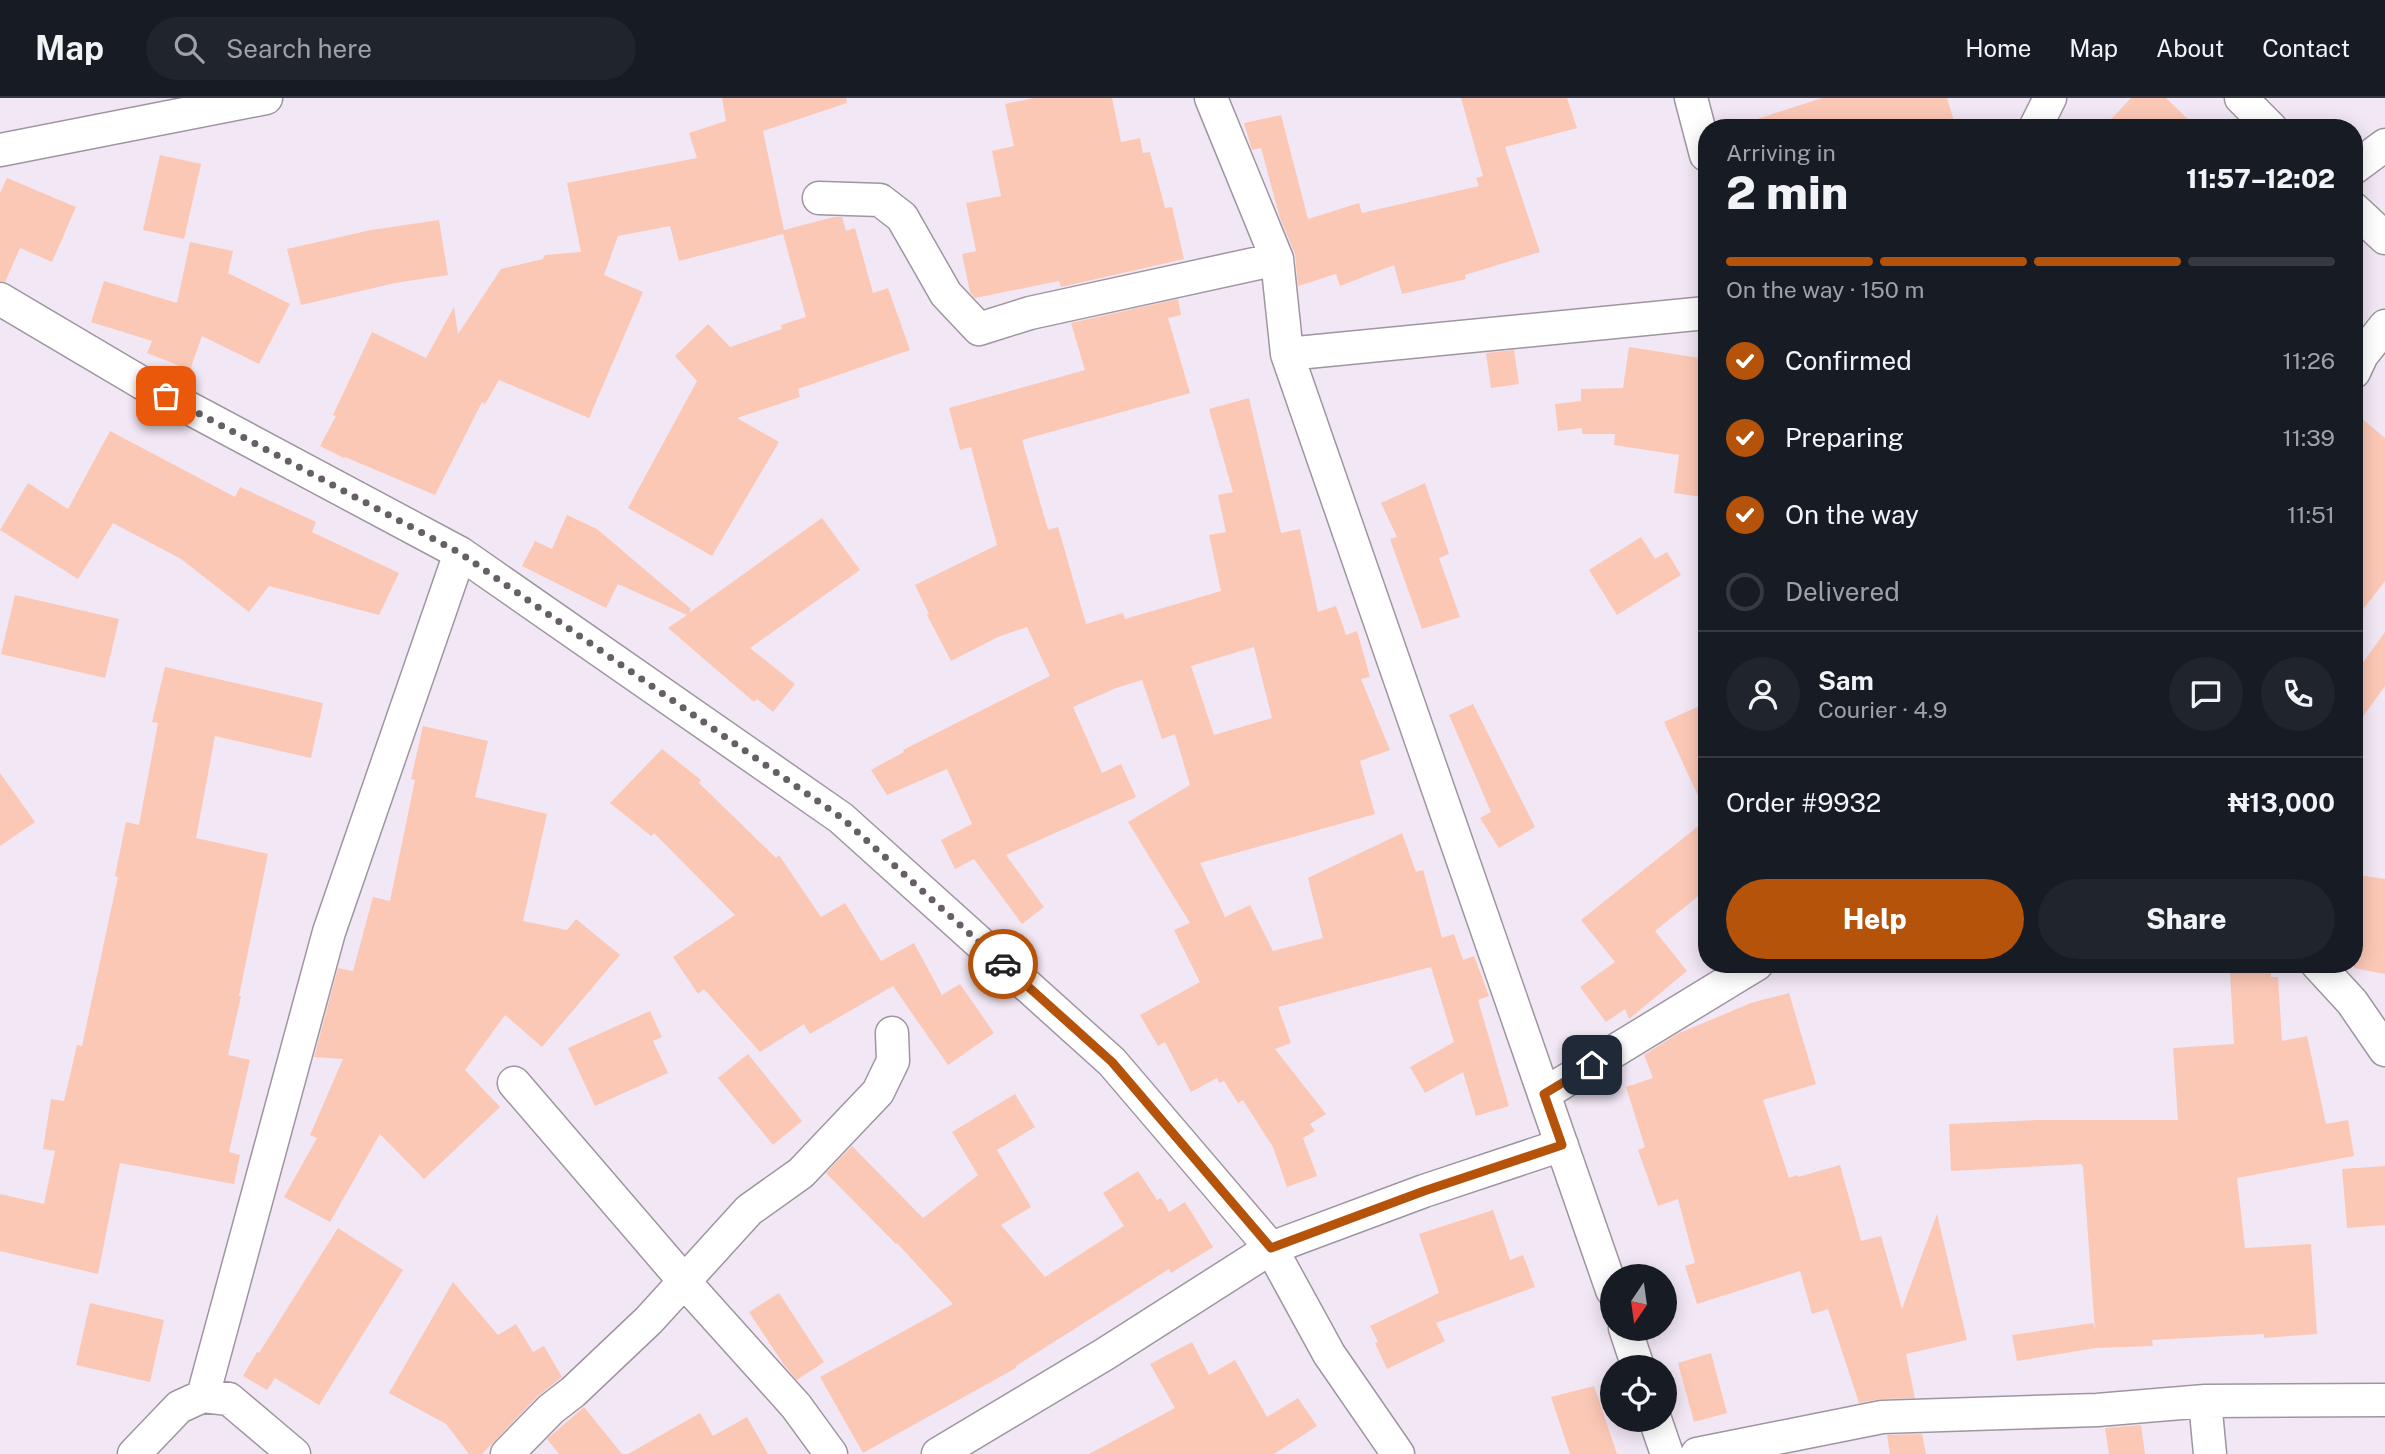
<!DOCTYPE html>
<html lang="en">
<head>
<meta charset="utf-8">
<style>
  :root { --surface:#171b24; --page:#20242c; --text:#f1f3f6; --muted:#9ea1a6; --line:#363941; --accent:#b45309 }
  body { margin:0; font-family:"Public Sans",sans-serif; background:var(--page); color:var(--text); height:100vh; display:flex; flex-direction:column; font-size:26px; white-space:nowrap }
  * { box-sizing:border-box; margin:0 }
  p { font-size:23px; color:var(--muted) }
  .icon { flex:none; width:38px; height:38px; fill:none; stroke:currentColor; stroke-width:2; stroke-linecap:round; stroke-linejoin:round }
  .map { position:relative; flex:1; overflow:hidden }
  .side { position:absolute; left:1698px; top:21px; width:665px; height:854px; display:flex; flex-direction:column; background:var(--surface); border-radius:28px; box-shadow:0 4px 18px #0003 }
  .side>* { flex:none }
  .needle { width:46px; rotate:193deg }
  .controls { position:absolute; left:1600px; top:1166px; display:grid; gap:14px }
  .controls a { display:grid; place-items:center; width:77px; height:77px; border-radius:50%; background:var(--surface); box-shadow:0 4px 18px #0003; font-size:35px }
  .pin { position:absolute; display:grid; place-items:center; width:60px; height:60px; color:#fff; margin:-30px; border-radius:14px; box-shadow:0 4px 10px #0006 }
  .courier { position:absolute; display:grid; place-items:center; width:70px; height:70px; margin:-35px; border:5px solid #b45309; border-radius:50%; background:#fff; color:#222; box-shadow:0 2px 9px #0007 }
  .head em { font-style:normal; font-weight:800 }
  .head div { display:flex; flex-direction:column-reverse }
  .head { display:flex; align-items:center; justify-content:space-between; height:119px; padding:0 28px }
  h1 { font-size:46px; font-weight:800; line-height:52px }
  .bar { display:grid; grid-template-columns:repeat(4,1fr); gap:10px 7px; align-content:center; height:84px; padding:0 28px }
  .bar i { height:9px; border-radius:5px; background:var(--line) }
  .bar .selected { background:var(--accent) }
  .bar p { grid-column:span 4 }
  .line { display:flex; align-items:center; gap:18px; padding:0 28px; border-top:2px solid var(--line) }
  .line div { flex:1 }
  .round { display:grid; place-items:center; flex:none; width:74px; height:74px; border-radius:37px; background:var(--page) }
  ol { padding:0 28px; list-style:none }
  li { display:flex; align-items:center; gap:21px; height:77px }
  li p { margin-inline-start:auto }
  li .icon { padding:7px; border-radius:50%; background:var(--accent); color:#fff; stroke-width:4 }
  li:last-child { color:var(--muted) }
  li i { width:38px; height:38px; border:4px solid var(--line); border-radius:50% }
  .primary-button { display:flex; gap:14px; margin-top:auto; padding:14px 28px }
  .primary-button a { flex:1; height:80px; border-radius:42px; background:var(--accent); color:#fff; font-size:28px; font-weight:800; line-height:80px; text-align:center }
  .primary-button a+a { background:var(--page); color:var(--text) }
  header { display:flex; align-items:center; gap:42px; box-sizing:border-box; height:98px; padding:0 35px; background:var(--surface); border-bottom:2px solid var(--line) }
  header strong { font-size:33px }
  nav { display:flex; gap:38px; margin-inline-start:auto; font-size:24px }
  .search { width:490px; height:63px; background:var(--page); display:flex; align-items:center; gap:18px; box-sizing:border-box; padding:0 24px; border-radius:38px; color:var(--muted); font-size:26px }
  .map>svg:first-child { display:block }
</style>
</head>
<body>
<header>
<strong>Map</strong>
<div class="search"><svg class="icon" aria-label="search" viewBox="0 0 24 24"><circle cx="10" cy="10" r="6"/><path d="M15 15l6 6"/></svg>Search here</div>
<nav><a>Home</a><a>Map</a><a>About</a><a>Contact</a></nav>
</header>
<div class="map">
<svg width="2385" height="1356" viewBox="0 0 2385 1356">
  <rect width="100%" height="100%" fill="#f2e7f4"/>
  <path fill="#fcc8b6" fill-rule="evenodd" d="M 722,0 L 846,0 L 847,5 L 763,33 L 784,132 L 834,119 L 842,119 L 846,133 L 855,130 L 873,195 L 888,190 L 910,252 L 798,291 L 800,299 L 737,320 L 779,344 L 712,458 L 628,410 L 697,283 L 675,258 L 708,226 L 730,249 L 782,231 L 781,227 L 806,219 L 783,136 L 679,163 L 670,128 L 618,138 L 604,177 L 643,194 L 589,320 L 499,282 L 485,306 L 482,304 L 435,397 L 345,359 L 344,360 L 320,348 L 336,318 L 333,317 L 372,234 L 426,260 L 454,209 L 458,236 L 501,171 L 543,161 L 545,157 L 581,154 L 567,85 L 697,60 L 689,35 L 726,23 Z
    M 1034,0 L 1112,0 L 1121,44 L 1140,40 L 1143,55 L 1150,54 L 1165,110 L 1172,109 L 1184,161 L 1061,189 L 1059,183 L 975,200 L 970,194 L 962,156 L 976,153 L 966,105 L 1001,98 L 992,53 L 1014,48 L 1005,6 Z
    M 1461,0 L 1567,0 L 1577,30 L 1505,49 L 1540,154 L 1465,177 L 1466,181 L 1402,196 L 1394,167 L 1340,188 L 1336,176 L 1298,188 L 1295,156 L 1280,120 L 1261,50 L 1252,52 L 1244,25 L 1281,17 L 1308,121 L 1359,105 L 1362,115 L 1479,88 L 1476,80 L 1483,78 Z
    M 1822,0 L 1947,0 L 1956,30 L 1748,30 L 1748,24 Z
    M 2131,0 L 2166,0 L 2197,30 L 2103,30 Z
    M 160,57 L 201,66 L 184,141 L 143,132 Z
    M 7,80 L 76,109 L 52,164 L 20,150 L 5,184 L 0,183 L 0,95 Z
    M 439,122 L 448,177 L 395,185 L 301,207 L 287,151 L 371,132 Z
    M 190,144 L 233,153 L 228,175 L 290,206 L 259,266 L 202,238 L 190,272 L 147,255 L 152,243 L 91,224 L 104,183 L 177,205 Z
    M 1178,201 L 1181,217 L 1168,220 L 1190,295 L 1022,342 L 1048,432 L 1058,429 L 1086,526 L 1123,515 L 1125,521 L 1221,493 L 1209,437 L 1226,434 L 1218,397 L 1233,394 L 1209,311 L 1249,300 L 1281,435 L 1300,431 L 1318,514 L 1336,508 L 1346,537 L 1357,533 L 1370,579 L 1361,581 L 1390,652 L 1360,663 L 1375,716 L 1200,765 L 1225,819 L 1250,807 L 1273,853 L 1323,840 L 1308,780 L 1402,735 L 1416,774 L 1423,772 L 1442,840 L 1454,836 L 1463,862 L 1474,858 L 1489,898 L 1478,902 L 1509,1008 L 1476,1018 L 1463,974 L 1425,995 L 1410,969 L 1454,944 L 1431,869 L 1278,909 L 1291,945 L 1275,951 L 1326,1016 L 1310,1026 L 1315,1033 L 1303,1040 L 1317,1078 L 1287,1089 L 1273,1049 L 1243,1002 L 1238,1005 L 1224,983 L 1219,985 L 1217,980 L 1191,994 L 1165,944 L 1158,948 L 1140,917 L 1200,884 L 1174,832 L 1190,825 L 1128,724 L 1190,687 L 1175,636 L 1162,641 L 1142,582 L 1116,590 L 1073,609 L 1102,675 L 1121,666 L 1136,699 L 1006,757 L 1044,809 L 1022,826 L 974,761 L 955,771 L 941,742 L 972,726 L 947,671 L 887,697 L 871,672 L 904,654 L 903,652 L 1050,578 L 1027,529 L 998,539 L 951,563 L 927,517 L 929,516 L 915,487 L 997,447 L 971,349 L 960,352 L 949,310 L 1085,272 L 1071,225 ZM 1254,549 L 1272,620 L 1214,637 L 1191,568 Z
    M 1629,249 L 1706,261 L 1706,372 L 1703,399 L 1674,395 L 1679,357 L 1614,347 L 1615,336 L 1582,336 L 1582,330 L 1558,333 L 1555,306 L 1581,303 L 1581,291 L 1623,290 Z
    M 1514,252 L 1519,286 L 1491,290 L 1486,255 Z
    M 2354,314 L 2385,340 L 2385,483 L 2354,523 Z
    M 110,333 L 235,399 L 240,389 L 316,424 L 312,434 L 399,475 L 379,517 L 269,488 L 249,514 L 181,461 L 113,425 L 78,481 L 0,432 L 28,385 L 68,411 Z
    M 1425,385 L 1449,456 L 1439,460 L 1460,519 L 1422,531 L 1390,441 L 1397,439 L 1381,405 Z
    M 567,417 L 597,431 L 691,511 L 689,515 L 822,420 L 860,472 L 750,550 L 795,586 L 773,614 L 757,601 L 754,604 L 668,530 L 687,517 L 618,486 L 606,510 L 522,468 L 535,443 L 552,451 Z
    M 1641,439 L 1655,461 L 1667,454 L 1681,477 L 1617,517 L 1589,472 Z
    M 15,497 L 119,521 L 105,580 L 1,556 Z
    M 2385,534 L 2385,588 L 2354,631 L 2354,577 Z
    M 165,569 L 323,605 L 311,660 L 215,638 L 196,740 L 268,756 L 239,898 L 241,898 L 228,957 L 250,962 L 229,1054 L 240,1057 L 234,1086 L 120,1065 L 98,1176 L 0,1153 L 0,1096 L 44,1106 L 55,1053 L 43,1051 L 51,1001 L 64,1003 L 77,947 L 82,948 L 118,779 L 115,778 L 126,724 L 139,727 L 158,625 L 152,624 Z
    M 1706,605 L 1706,715 L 1664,624 Z
    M 1473,606 L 1535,729 L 1499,750 L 1480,720 L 1491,714 L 1449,617 Z
    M 423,628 L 488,643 L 475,699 L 547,716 L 523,823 L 567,832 L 576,821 L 620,857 L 542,949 L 505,917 L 465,972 L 500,1009 L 424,1081 L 380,1036 L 330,1124 L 284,1099 L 317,1040 L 310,1037 L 343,961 L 314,959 L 338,870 L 353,873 L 373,799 L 390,803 L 415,682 L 411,681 Z
    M 662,651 L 701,682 L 699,685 L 776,760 L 779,757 L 821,819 L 845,805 L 881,863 L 914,845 L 942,897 L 960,886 L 994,935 L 948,967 L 893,888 L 810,936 L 804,926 L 760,954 L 704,891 L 698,896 L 673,859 L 735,817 L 654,735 L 651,738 L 610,705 Z
    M 0,675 L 35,724 L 0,748 Z
    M 1706,722 L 1706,792 L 1655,833 L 1687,873 L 1629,921 L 1625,911 L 1606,924 L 1580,889 L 1615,864 L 1581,822 Z
    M 2359,777 L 2385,781 L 2385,876 L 2354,870 L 2354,805 Z
    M 2271,872 L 2271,879 L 2278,879 L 2282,943 L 2307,938 L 2326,1026 L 2348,1022 L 2354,1058 L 2237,1080 L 2245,1150 L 2311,1146 L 2317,1236 L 2264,1240 L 2264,1236 L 2152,1242 L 2153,1248 L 2096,1250 L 2017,1263 L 2012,1237 L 2093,1225 L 2095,1233 L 2083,1069 L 2081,1066 L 1951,1073 L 1949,1026 L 2037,1022 L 2178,1022 L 2173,950 L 2234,946 L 2230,874 Z
    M 1789,895 L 1816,986 L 1763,1002 L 1789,1080 L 1797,1077 L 1798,1079 L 1840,1067 L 1861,1143 L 1881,1138 L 1902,1211 L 1937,1116 L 1967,1242 L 1906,1256 L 1915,1300 L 1881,1301 L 1859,1305 L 1828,1211 L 1812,1216 L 1800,1173 L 1697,1206 L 1685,1168 L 1695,1165 L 1678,1101 L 1658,1108 L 1638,1052 L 1645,1049 L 1626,989 L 1653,980 L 1644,957 L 1677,936 L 1751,905 Z
    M 650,913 L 662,939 L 653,943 L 668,975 L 595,1008 L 568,950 Z
    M 748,956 L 802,1023 L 773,1047 L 718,980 Z
    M 1015,996 L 1035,1029 L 997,1052 L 1031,1109 L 1001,1127 L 1045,1179 L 1124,1128 L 1103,1095 L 1138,1073 L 1157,1102 L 1161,1100 L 1169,1114 L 1185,1104 L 1213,1149 L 1171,1175 L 1169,1171 L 1016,1268 L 1016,1270 L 863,1355 L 820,1279 L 953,1206 L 897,1145 L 896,1146 L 826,1075 L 852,1048 L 923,1120 L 978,1077 L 952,1034 Z
    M 2385,1068 L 2385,1127 L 2347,1130 L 2342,1071 Z
    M 1493,1112 L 1510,1162 L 1523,1157 L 1535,1189 L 1436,1225 L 1445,1243 L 1387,1271 L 1375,1245 L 1378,1244 L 1370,1228 L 1439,1195 L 1419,1136 Z
    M 338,1130 L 403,1172 L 319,1307 L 275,1280 L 267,1292 L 243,1278 L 257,1254 L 259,1255 Z
    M 453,1184 L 498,1237 L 516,1226 L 533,1254 L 544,1248 L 562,1279 L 538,1298 L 482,1356 L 469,1356 L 446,1326 L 389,1295 Z
    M 779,1195 L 824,1264 L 797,1282 L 784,1267 L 749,1214 Z
    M 90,1205 L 164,1222 L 150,1284 L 76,1267 Z
    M 1192,1244 L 1209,1277 L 1235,1262 L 1267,1319 L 1298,1300 L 1317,1328 L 1274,1356 L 1089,1356 L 1175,1310 L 1150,1266 Z
    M 1711,1255 L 1727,1315 L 1694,1324 L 1678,1265 Z
    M 1594,1288 L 1617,1356 L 1570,1356 L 1551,1299 Z
    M 584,1309 L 622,1356 L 559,1356 L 547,1341 Z
    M 700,1315 L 713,1338 L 747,1319 L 768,1356 L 628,1356 Z
    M 2141,1327 L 2145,1356 L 2109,1356 L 2105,1330 Z
    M 1922,1336 L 1926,1356 L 1890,1356 L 1887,1337 Z"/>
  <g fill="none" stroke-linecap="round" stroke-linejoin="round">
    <defs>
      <path id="street" d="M 1211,0 L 1277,161 L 1287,256 L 1612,1192
        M 1691,0 L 1706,57
        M 2241,0 L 2271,30
        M 2035,30 L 2050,0
        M 0,52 L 266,0
        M 2354,70 L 2385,47
        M 819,100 L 880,102 L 902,119 L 946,196 L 979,231 L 1030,215 L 1277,161
        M 2354,111 L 2385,140
        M 0,201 L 142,285 L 460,455 L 841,720 L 1112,964 L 1271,1150 L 1329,1256 L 1398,1356
        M 1287,256 L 1706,215
        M 2354,274 L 2362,257 L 2385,228
        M 2317,866 L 2352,904 L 2385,952
        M 514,985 L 698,1199 L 796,1308 L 831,1356
        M 1544,996 L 1757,866
        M 1625,1230 L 1638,1269
        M 203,1298 L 329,834 L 460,455
        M 2205,1303 L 2210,1356
        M 1655,1321 L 1667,1356
        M 134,1356 L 179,1309 L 203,1298 L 229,1301 L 294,1356
        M 507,1356 L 551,1311 L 573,1294 L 649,1222 L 749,1112 L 801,1075 L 878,994 L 893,963 L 892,935
        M 938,1356 L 1105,1256 L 1271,1150 L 1424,1093 L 1562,1047
        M 1697,1356 L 1882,1319 L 2097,1312 L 2205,1303 L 2385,1302"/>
    </defs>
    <use href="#street" stroke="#9f95a1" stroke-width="35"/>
    <use href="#street" stroke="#fff" stroke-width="32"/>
  </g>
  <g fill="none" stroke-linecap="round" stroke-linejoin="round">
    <path stroke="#665f66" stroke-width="7" stroke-dasharray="0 12.6" d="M 166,298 L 460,455 L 842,720 L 1003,866"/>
    <path stroke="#b45309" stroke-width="9" d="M 1003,866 L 1112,964 L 1271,1150 L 1424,1093 L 1562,1047 L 1544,996 L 1592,967"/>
  </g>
</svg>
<div class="controls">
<a><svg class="needle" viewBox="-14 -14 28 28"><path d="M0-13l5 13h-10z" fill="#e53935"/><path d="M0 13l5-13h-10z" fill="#9ea1a6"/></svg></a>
<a><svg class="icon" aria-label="locate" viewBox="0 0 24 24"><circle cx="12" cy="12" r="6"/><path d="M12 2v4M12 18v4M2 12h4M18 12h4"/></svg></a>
</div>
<div class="pin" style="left:166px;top:298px;background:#ea580c"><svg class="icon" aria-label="bag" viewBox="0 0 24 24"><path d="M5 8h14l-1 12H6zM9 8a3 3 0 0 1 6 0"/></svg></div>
<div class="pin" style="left:1592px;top:967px;background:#1f2937"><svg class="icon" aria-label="home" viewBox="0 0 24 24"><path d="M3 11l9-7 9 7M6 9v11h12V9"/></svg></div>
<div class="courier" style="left:1003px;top:866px"><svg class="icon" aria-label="car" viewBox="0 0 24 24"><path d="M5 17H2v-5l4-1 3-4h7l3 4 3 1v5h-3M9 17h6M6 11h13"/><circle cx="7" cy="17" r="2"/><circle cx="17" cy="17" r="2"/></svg></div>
<section class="side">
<div class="head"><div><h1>2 min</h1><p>Arriving in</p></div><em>11:57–12:02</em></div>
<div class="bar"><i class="selected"></i><i class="selected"></i><i class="selected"></i><i></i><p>On the way · 150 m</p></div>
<ol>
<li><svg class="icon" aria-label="check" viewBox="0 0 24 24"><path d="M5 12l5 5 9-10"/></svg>Confirmed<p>11:26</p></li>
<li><svg class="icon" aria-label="check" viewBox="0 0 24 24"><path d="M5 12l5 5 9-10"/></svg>Preparing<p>11:39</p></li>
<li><svg class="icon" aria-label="check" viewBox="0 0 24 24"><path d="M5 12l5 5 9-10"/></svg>On the way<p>11:51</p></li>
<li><i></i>Delivered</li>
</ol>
<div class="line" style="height:126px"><a class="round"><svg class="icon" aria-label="person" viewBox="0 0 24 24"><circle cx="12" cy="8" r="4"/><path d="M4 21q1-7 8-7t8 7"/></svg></a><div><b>Sam</b><p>Courier · 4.9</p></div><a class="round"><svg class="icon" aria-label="chat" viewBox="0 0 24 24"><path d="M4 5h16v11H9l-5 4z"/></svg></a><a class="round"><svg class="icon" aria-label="phone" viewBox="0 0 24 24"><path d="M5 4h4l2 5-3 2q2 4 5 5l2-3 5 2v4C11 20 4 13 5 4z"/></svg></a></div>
<div class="line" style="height:91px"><div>Order #9932</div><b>₦13,000</b></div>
<div class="primary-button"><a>Help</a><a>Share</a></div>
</section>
</div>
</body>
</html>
